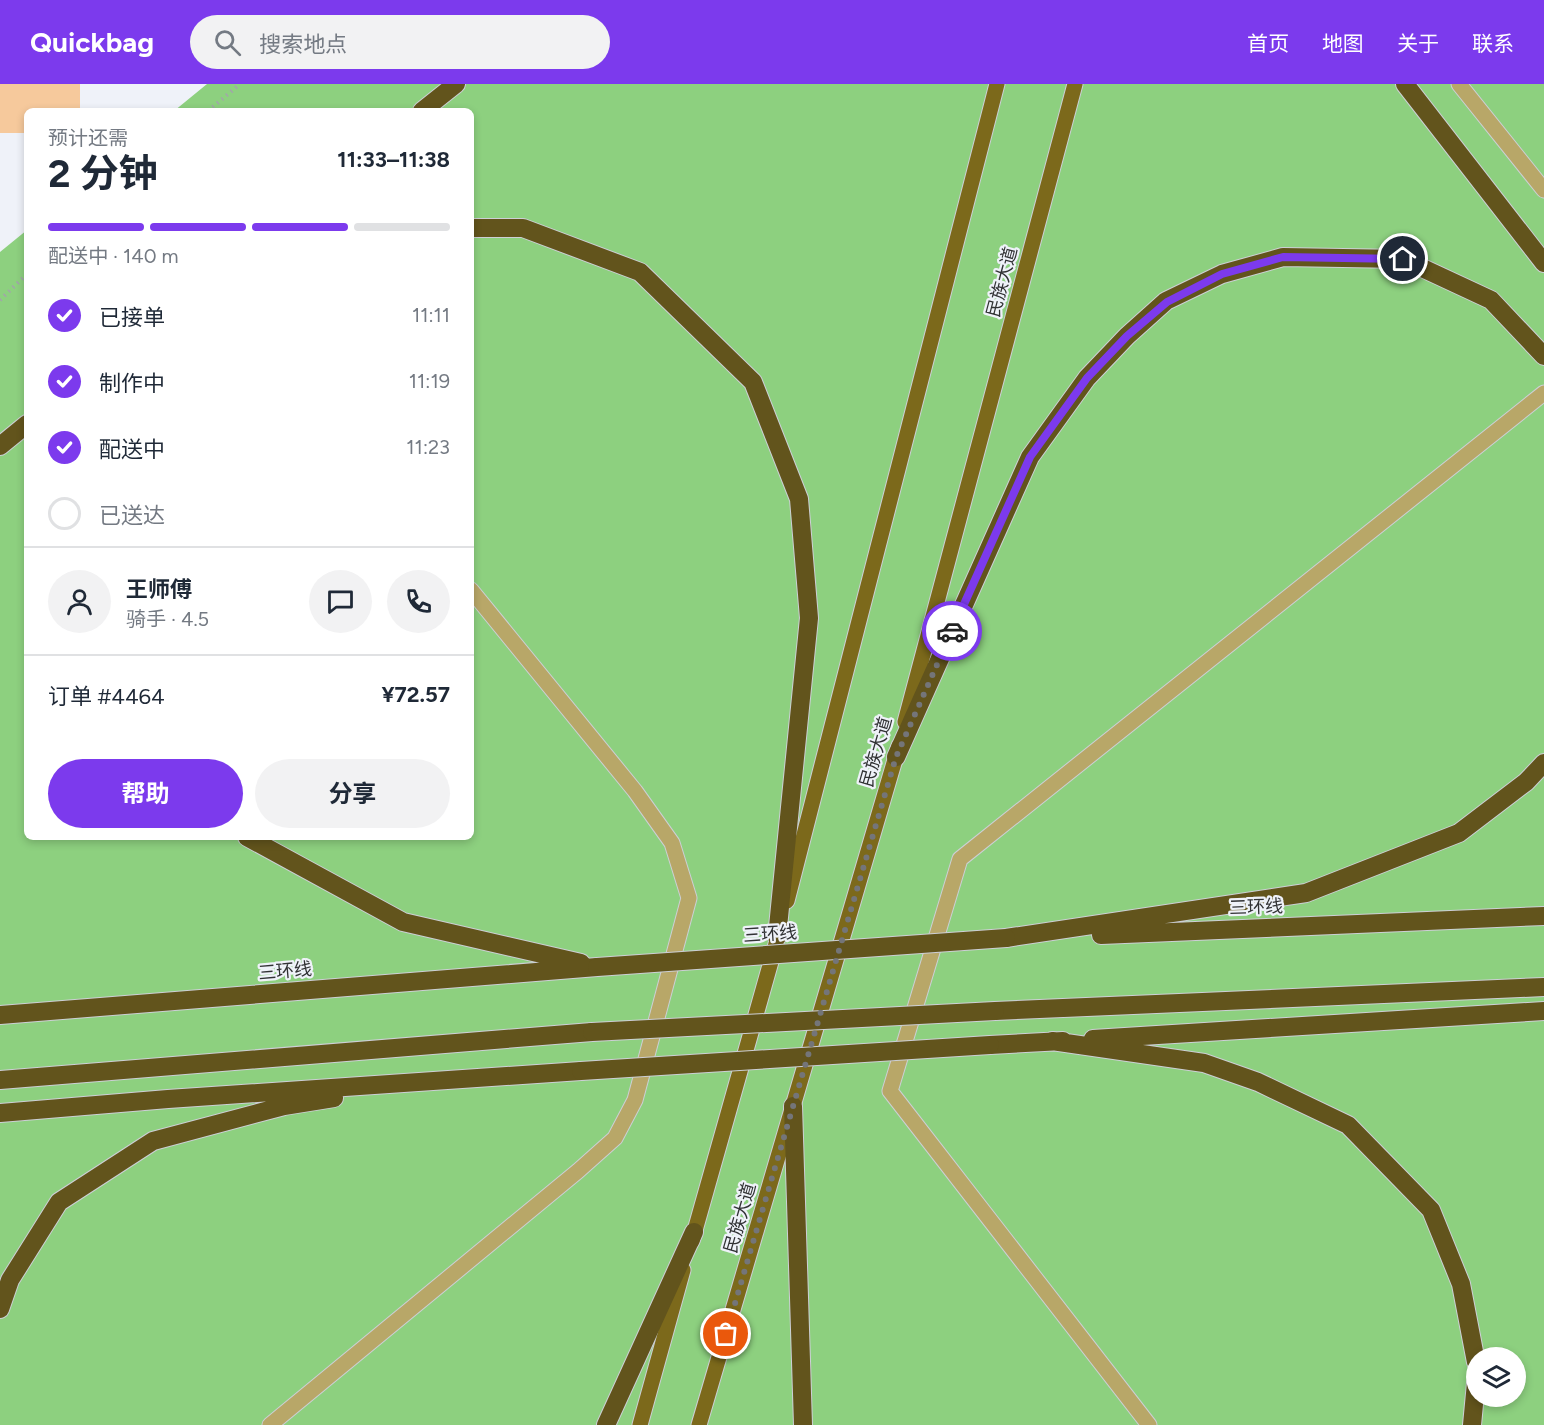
<!DOCTYPE html>
<html lang="zh">
<head>
<meta charset="utf-8">
<style>
  :root { --surface:#fff; --page:#f2f2f3; --text:#1f2937; --muted:#747a83; --line:#e0e1e3; --accent:#7c3aed }
  body { margin:0; font-family:Figtree,"Noto Sans SC",sans-serif; background:var(--page); color:var(--text); height:100vh; display:flex; flex-direction:column; font-size:22px; white-space:nowrap }
  * { box-sizing:border-box; margin:0 }
  p { font-size:20px; color:var(--muted) }
  .icon { flex:none; width:33px; height:33px; fill:none; stroke:currentColor; stroke-width:2; stroke-linecap:round; stroke-linejoin:round }
  .map { position:relative; flex:1; overflow:hidden }
  .drawer { position:absolute; left:24px; top:24px; width:450px; height:732px; display:flex; flex-direction:column; background:var(--surface); border-radius:9px; box-shadow:0 3px 9px #0003 }
  .drawer>* { flex:none }
  .fabs { position:absolute; left:1466px; top:1263px; display:grid; gap:12px }
  .fabs a { display:grid; place-items:center; width:60px; height:60px; border-radius:50%; background:var(--surface); box-shadow:0 3px 9px #0003; font-size:30px }
  .pin { position:absolute; display:grid; place-items:center; width:51px; height:51px; color:#fff; margin:-26px; border:3px solid #fff; border-radius:50%; box-shadow:0 2px 6px #0007 }
  .courier { position:absolute; display:grid; place-items:center; width:60px; height:60px; margin:-30px; border:4px solid #7c3aed; border-radius:50%; background:#fff; color:#222; box-shadow:0 2px 8px #0007 }
  .summary em { font-style:normal; font-weight:700 }
  .summary div { display:flex; flex-direction:column-reverse }
  .summary { display:flex; align-items:center; justify-content:space-between; height:102px; padding:0 24px }
  h1 { font-size:39px; font-weight:700; line-height:45px }
  .bar { display:grid; grid-template-columns:repeat(4,1fr); gap:9px 6px; align-content:center; height:72px; padding:0 24px }
  .bar i { height:8px; border-radius:4px; background:var(--line) }
  .bar .active { background:var(--accent) }
  .bar p { grid-column:span 4 }
  .line { display:flex; align-items:center; gap:15px; padding:0 24px; border-top:2px solid var(--line) }
  .line div { flex:1 }
  .round { display:grid; place-items:center; flex:none; width:63px; height:63px; border-radius:32px; background:var(--page) }
  ol { padding:0 24px; list-style:none }
  li { display:flex; align-items:center; gap:18px; height:66px }
  li p { margin-inline-start:auto }
  li .icon { padding:6px; border-radius:50%; background:var(--accent); color:#fff; stroke-width:4 }
  li:last-child { color:var(--muted) }
  li i { width:33px; height:33px; border:3px solid var(--line); border-radius:50% }
  .primary-button { display:flex; gap:12px; margin-top:auto; padding:12px 24px }
  .primary-button a { flex:1; height:69px; border-radius:36px; background:var(--accent); color:#fff; font-size:24px; font-weight:700; line-height:69px; text-align:center }
  .primary-button a+a { background:var(--page); color:var(--text) }
  header { display:flex; align-items:center; gap:36px; box-sizing:border-box; height:84px; padding:0 30px; background:var(--accent); color:#fff }
  header strong { font-size:28px }
  nav { display:flex; gap:33px; margin-inline-start:auto; font-size:21px }
  .search { width:420px; height:54px; background:var(--page); display:flex; align-items:center; gap:15px; box-sizing:border-box; padding:0 21px; border-radius:33px; color:var(--muted); font-size:22px }
  .map>svg:first-child { display:block }
</style>
</head>
<body>
<header>
<strong>Quickbag</strong>
<div class="search"><svg class="icon" aria-label="search" viewBox="0 0 24 24"><circle cx="10" cy="10" r="6"/><path d="M15 15l6 6"/></svg>搜索地点</div>
<nav><a>首页</a><a>地图</a><a>关于</a><a>联系</a></nav>
</header>
<div class="map">
<svg width="1544" height="1341" viewBox="0 0 1544 1341">
  <rect width="100%" height="100%" fill="#eff2f9"/>
  <path fill="#8dd07f" fill-rule="evenodd" d="M 207,0 L 1544,0 L 1544,1341 L 0,1341 L 0,168 L 27,146 L 27,753 L 471,753 L 471,27 L 174,27 ZM 1476,1274 L 1515,1274 L 1515,1312 L 1476,1312 Z"/>
  <path fill="#f6c99c" d="M 0,0 L 80,0 L 80,27 L 27,27 L 27,49 L 0,49 Z"/>
  <g fill="none" stroke-linecap="round" stroke-linejoin="round">
    <defs>
      <path id="minor" d="M 1459,0 L 1544,106
        M 270,1341 L 578,1087 L 615,1054 L 635,1016 L 689,814 L 672,759 L 635,707 L 471,506
        M 1149,1341 L 890,1007 L 960,775 L 1544,309"/>
      <path id="major" d="M 905,638 L 1075,0
        M 787,817 L 997,0
        M 692,1157 L 776,860
        M 640,1341 L 683,1186
        M 699,1341 L 899,662"/>
      <path id="highway" d="M 1405,0 L 1544,179
        M 422,27 L 456,0
        M 471,144 L 523,144 L 640,188 L 753,298 L 799,415 L 809,534 L 777,853
        M 0,362 L 27,340
        M 896,673 L 1030,373 L 1087,294 L 1127,252 L 1166,217 L 1222,190 L 1283,173 L 1403,175 L 1491,216 L 1544,272
        M 247,753 L 403,838 L 581,879
        M 1101,851 L 1544,832
        M 1006,854 L 1306,809 L 1459,749 L 1526,698 L 1544,679
        M 995,927 L 1544,903
        M 0,931 L 597,883
        M 1093,955 L 1544,927
        M 1052,957 L 1204,979 L 1258,998 L 1348,1041 L 1431,1126 L 1461,1200 L 1476,1278
        M 990,961 L 1063,957
        M 0,996 L 592,948
        M 793,1022 L 803,1341
        M 0,1029 L 168,1015 L 581,987
        M 0,1225 L 10,1196 L 59,1118 L 153,1057 L 284,1022 L 334,1014
        M 606,1341 L 694,1148
        M 1472,1341 L 1476,1299"/>
    </defs>
    <use href="#minor" stroke="#cdcfd6" stroke-width="17"/>
    <use href="#major" stroke="#cdcfd6" stroke-width="17"/>
    <use href="#highway" stroke="#cdcfd6" stroke-width="20"/>
    <path stroke="#a2a5aa" stroke-width="4" stroke-dasharray="1.5 4.5" stroke-linecap="butt" d="M 208,27 L 240,0
      M 0,216 L 27,190"/>
    <use href="#minor" stroke="#b8a768" stroke-width="15"/>
    <use href="#major" stroke="#7c691b" stroke-width="15"/>
    <use href="#highway" stroke="#62541c" stroke-width="18"/>
    <defs>
      <path id="highway-bridge" d="M 597,883 L 1006,854
        M 592,948 L 995,927
        M 581,987 L 990,961"/>
    </defs>
    <use href="#highway-bridge" stroke="#cdcfd6" stroke-width="20" stroke-linecap="butt"/>
    <use href="#highway-bridge" stroke="#62541c" stroke-width="18"/>
  </g>
  <g fill="none" stroke-linecap="round" stroke-linejoin="round">
    <path stroke="#747579" stroke-width="6" stroke-dasharray="0 10.8" d="M 726,1250 L 896,673 L 952,547"/>
    <path stroke="#7c3aed" stroke-width="8" d="M 952,547 L 1030,373 L 1087,294 L 1127,252 L 1167,218 L 1222,190 L 1283,173 L 1403,175"/>
  </g>
  <g text-anchor="middle" stroke-width="4.5" stroke-linejoin="round" paint-order="stroke">
    <g font-size="18" fill="#313234" stroke="#eff2f9">
      <text transform="translate(1002 198) rotate(-75)" y="6">民族大道</text>
      <text transform="translate(876 668) rotate(-74)" y="6">民族大道</text>
      <text transform="translate(1256 823) rotate(-2)" y="6">三环线</text>
      <text transform="translate(770 850) rotate(-4)" y="6">三环线</text>
      <text transform="translate(285 887) rotate(-5)" y="6">三环线</text>
      <text transform="translate(740 1134) rotate(-74)" y="6">民族大道</text>
    </g>
  </g>
</svg>
<div class="fabs">
<a><svg class="icon" aria-label="layers" viewBox="0 0 24 24"><path d="M12 4l9 5-9 5-9-5zM3 14l9 5 9-5"/></svg></a>
</div>
<div class="pin" style="left:726px;top:1250px;background:#ea580c"><svg class="icon" aria-label="bag" viewBox="0 0 24 24"><path d="M5 8h14l-1 12H6zM9 8a3 3 0 0 1 6 0"/></svg></div>
<div class="pin" style="left:1403px;top:175px;background:#1f2937"><svg class="icon" aria-label="home" viewBox="0 0 24 24"><path d="M3 11l9-7 9 7M6 9v11h12V9"/></svg></div>
<div class="courier" style="left:952px;top:547px"><svg class="icon" aria-label="car" viewBox="0 0 24 24"><path d="M5 17H2v-5l4-1 3-4h7l3 4 3 1v5h-3M9 17h6M6 11h13"/><circle cx="7" cy="17" r="2"/><circle cx="17" cy="17" r="2"/></svg></div>
<section class="drawer">
<div class="summary"><div><h1>2 分钟</h1><p>预计还需</p></div><em>11:33–11:38</em></div>
<div class="bar"><i class="active"></i><i class="active"></i><i class="active"></i><i></i><p>配送中 · 140 m</p></div>
<ol>
<li><svg class="icon" aria-label="check" viewBox="0 0 24 24"><path d="M5 12l5 5 9-10"/></svg>已接单<p>11:11</p></li>
<li><svg class="icon" aria-label="check" viewBox="0 0 24 24"><path d="M5 12l5 5 9-10"/></svg>制作中<p>11:19</p></li>
<li><svg class="icon" aria-label="check" viewBox="0 0 24 24"><path d="M5 12l5 5 9-10"/></svg>配送中<p>11:23</p></li>
<li><i></i>已送达</li>
</ol>
<div class="line" style="height:108px"><a class="round"><svg class="icon" aria-label="person" viewBox="0 0 24 24"><circle cx="12" cy="8" r="4"/><path d="M4 21q1-7 8-7t8 7"/></svg></a><div><b>王师傅</b><p>骑手 · 4.5</p></div><a class="round"><svg class="icon" aria-label="chat" viewBox="0 0 24 24"><path d="M4 5h16v11H9l-5 4z"/></svg></a><a class="round"><svg class="icon" aria-label="phone" viewBox="0 0 24 24"><path d="M5 4h4l2 5-3 2q2 4 5 5l2-3 5 2v4C11 20 4 13 5 4z"/></svg></a></div>
<div class="line" style="height:78px"><div>订单 #4464</div><b>¥72.57</b></div>
<div class="primary-button"><a>帮助</a><a>分享</a></div>
</section>
</div>
</body>
</html>
